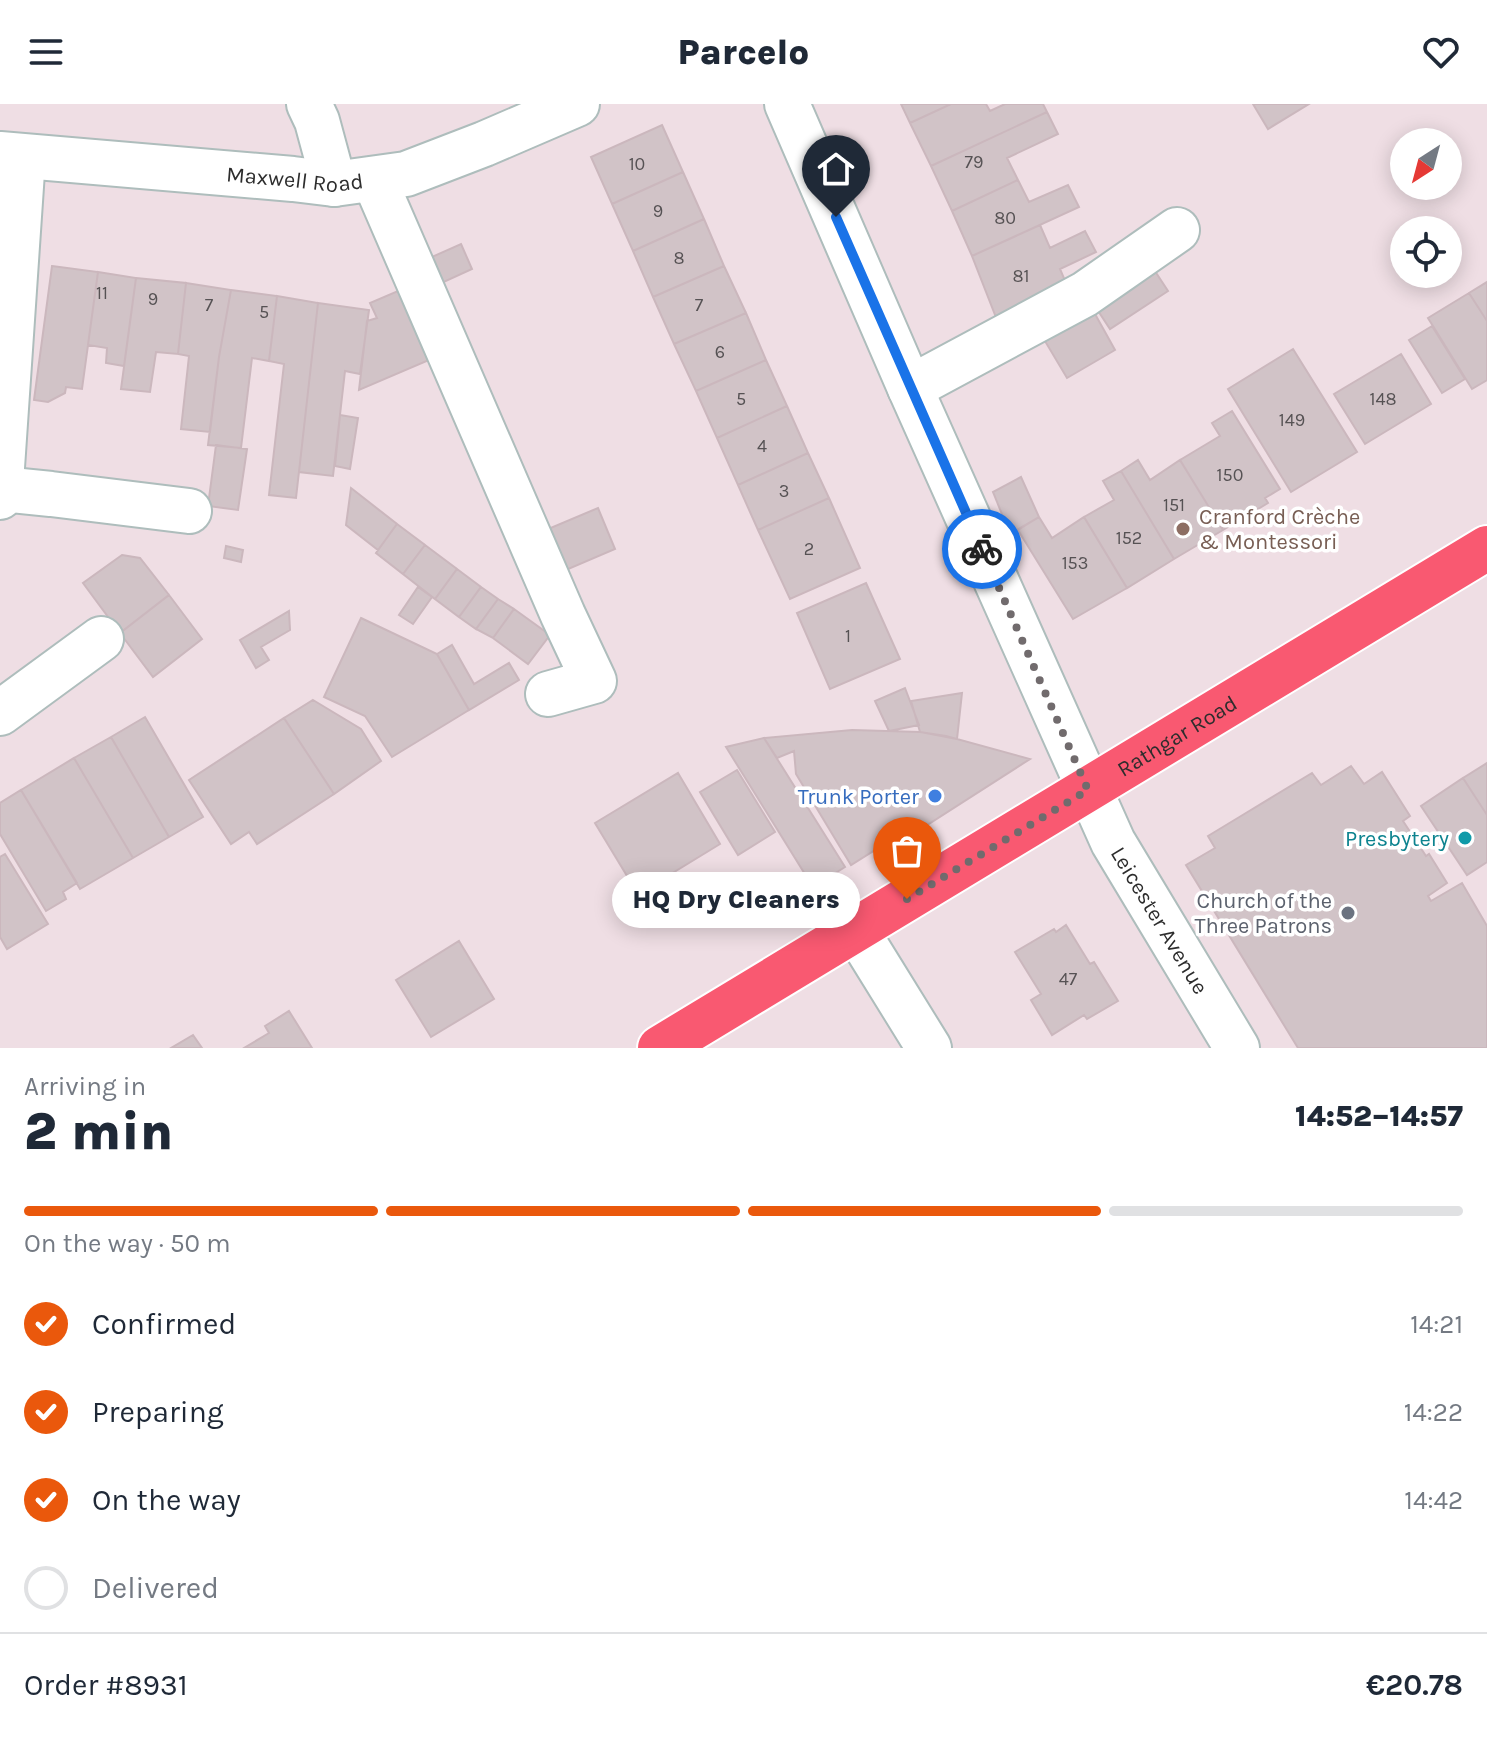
<!DOCTYPE html>
<html lang="en">
<head>
<meta charset="utf-8">
<style>
  :root { --surface:#fff; --page:#f2f2f3; --text:#1f2937; --muted:#747a83; --line:#e0e1e3; --accent:#ea580c }
  body { margin:0; font-family:Karla,sans-serif; background:var(--page); color:var(--text); height:100vh; display:flex; flex-direction:column; font-size:30px; white-space:nowrap }
  * { box-sizing:border-box; margin:0 }
  p { font-size:26px; color:var(--muted) }
  .icon { flex:none; width:44px; height:44px; fill:none; stroke:currentColor; stroke-width:2; stroke-linecap:round; stroke-linejoin:round }
  .map { position:relative; height:944px; overflow:hidden }
  .drawer { display:flex; flex-direction:column; background:var(--surface); flex:1 }
  .drawer>* { flex:none }
  .needle { width:52px; rotate:216deg }
  .fabs { position:absolute; left:1390px; top:24px; display:grid; gap:16px }
  .fabs a { display:grid; place-items:center; width:72px; height:72px; border-radius:50%; background:var(--surface); box-shadow:0 4px 20px #0003; font-size:40px }
  .pin { position:absolute; display:grid; place-items:center; width:68px; height:68px; color:#fff; margin:-82px -34px; border-radius:50% 50% 50% 0; rotate:-45deg; box-shadow:0 0 8px #0007 }
  .pin .icon { rotate:45deg }
  .courier { position:absolute; display:grid; place-items:center; width:80px; height:80px; margin:-40px; border:6px solid #1a73e8; border-radius:50%; background:#fff; color:#222; box-shadow:0 2px 10px #0007 }
  .bubble { position:absolute; height:56px; border-radius:28px; background:var(--surface); box-shadow:0 4px 20px #0003; font-size:26px; font-weight:800; line-height:56px; text-align:center }
  .head em { font-style:normal; font-weight:800 }
  .head div { display:flex; flex-direction:column-reverse }
  .head { display:flex; align-items:center; justify-content:space-between; height:136px; padding:0 24px }
  h1 { font-size:52px; font-weight:800; line-height:60px }
  .bar { display:grid; grid-template-columns:repeat(4,1fr); gap:12px 8px; align-content:center; height:96px; padding:0 24px }
  .bar i { height:10px; border-radius:6px; background:var(--line) }
  .bar .on { background:var(--accent) }
  .bar p { grid-column:span 4 }
  .line { display:flex; align-items:center; gap:20px; padding:0 24px; border-top:2px solid var(--line) }
  .line div { flex:1 }
  ol { padding:0 24px; list-style:none }
  li { display:flex; align-items:center; gap:24px; height:88px }
  li p { margin-inline-start:auto }
  li .icon { padding:8px; border-radius:50%; background:var(--accent); color:#fff; stroke-width:4 }
  li:last-child { color:var(--muted) }
  li i { width:44px; height:44px; border:4px solid var(--line); border-radius:50% }
  header { display:flex; justify-content:space-between; align-items:center; height:104px; padding:0 24px; background:var(--surface); font-size:36px; font-weight:800 }
  .map>svg:first-child { display:block }
</style>
</head>
<body>
<header><svg class="icon" aria-label="menu" viewBox="0 0 24 24"><path d="M4 6h16M4 12h16M4 18h16"/></svg>Parcelo<svg class="icon" aria-label="heart" viewBox="0 0 24 24"><path d="M12 20l-8-8c-3-5 5-10 8-4 3-6 11-1 8 4z"/></svg></header>
<div class="map">
<svg width="1487" height="944" viewBox="0 0 1487 944">
  <rect width="100%" height="100%" fill="#efdee4"/>
  <path fill="#d1c3c7" stroke="#cbb7bd" stroke-width="2" d="M 901,0 L 951,0 L 910,19 Z
    M 951,0 L 986,0 L 990,7 L 1005,0 L 1043,0 L 1047,8 L 931,62 L 910,19 Z
    M 1253,0 L 1309,0 L 1268,25 Z
    M 1047,8 L 1058,30 L 1007,54 L 1018,76 L 952,107 L 931,62 Z
    M 662,21 L 683,68 L 612,100 L 591,53 Z
    M 683,68 L 704,115 L 633,147 L 612,100 Z
    M 1018,76 L 1029,98 L 1068,81 L 1079,103 L 972,152 L 952,107 Z
    M 704,115 L 724,162 L 653,193 L 633,147 Z
    M 1040,121 L 1050,144 L 1085,127 L 1096,148 L 1060,165 L 1066,179 L 999,221 L 972,152 Z
    M 461,140 L 472,165 L 435,182 L 423,157 Z
    M 1149,158 L 1168,187 L 1110,225 L 1091,196 Z
    M 52,162 L 98,168 L 82,285 L 66,283 L 65,289 L 48,298 L 34,296 Z
    M 724,162 L 746,209 L 674,240 L 653,193 Z
    M 98,168 L 136,174 L 124,262 L 106,259 L 107,244 L 88,241 Z
    M 136,174 L 186,179 L 178,250 L 156,248 L 150,288 L 121,285 Z
    M 1487,178 L 1487,217 L 1469,189 Z
    M 186,179 L 231,186 L 219,253 L 210,328 L 181,325 L 189,252 L 178,250 Z
    M 405,184 L 436,253 L 359,286 L 367,217 L 377,214 L 370,199 Z
    M 231,186 L 277,192 L 269,257 L 252,254 L 241,344 L 208,341 L 219,253 Z
    M 1469,189 L 1487,217 L 1487,276 L 1472,285 L 1428,214 Z
    M 277,192 L 318,199 L 296,394 L 269,391 L 284,260 L 269,257 Z
    M 318,199 L 369,206 L 360,270 L 345,267 L 333,372 L 299,368 Z
    M 1090,201 L 1115,246 L 1067,274 L 1039,227 Z
    M 746,209 L 766,256 L 696,287 L 674,240 Z
    M 1432,222 L 1465,275 L 1442,289 L 1409,236 Z
    M 1293,245 L 1357,348 L 1291,388 L 1228,285 Z
    M 1401,250 L 1431,300 L 1365,340 L 1334,290 Z
    M 766,256 L 787,302 L 717,334 L 696,287 Z
    M 787,302 L 808,349 L 738,381 L 717,334 Z
    M 1232,307 L 1280,385 L 1265,394 L 1268,399 L 1223,426 L 1180,356 L 1220,332 L 1212,319 Z
    M 340,311 L 358,314 L 350,365 L 335,362 Z
    M 216,341 L 247,345 L 238,406 L 208,402 Z
    M 808,349 L 829,394 L 758,426 L 738,381 Z
    M 1138,356 L 1150,376 L 1180,356 L 1223,426 L 1174,455 L 1121,367 Z
    M 1121,367 L 1174,455 L 1127,484 L 1084,413 L 1114,396 L 1103,377 Z
    M 1021,373 L 1039,413 L 1010,430 L 993,388 Z
    M 351,384 L 397,420 L 378,446 L 346,421 Z
    M 829,394 L 860,464 L 790,495 L 758,426 Z
    M 598,404 L 615,445 L 559,469 L 541,428 Z
    M 1039,413 L 1052,434 L 1084,413 L 1127,484 L 1073,515 L 1018,426 Z
    M 397,420 L 425,441 L 403,470 L 376,449 Z
    M 425,441 L 457,465 L 435,495 L 403,470 Z
    M 226,442 L 243,446 L 241,458 L 224,454 Z
    M 122,451 L 140,454 L 169,491 L 120,529 L 83,479 Z
    M 457,465 L 481,483 L 459,513 L 435,495 Z
    M 866,479 L 900,555 L 830,585 L 797,509 Z
    M 418,483 L 432,493 L 413,520 L 399,511 Z
    M 481,483 L 498,495 L 476,525 L 459,513 Z
    M 169,491 L 202,535 L 153,573 L 120,529 Z
    M 498,495 L 514,505 L 493,534 L 476,525 Z
    M 514,505 L 550,531 L 528,560 L 493,534 Z
    M 289,507 L 290,526 L 261,543 L 269,556 L 256,564 L 240,536 Z
    M 361,514 L 437,550 L 469,606 L 392,653 L 365,612 L 324,593 Z
    M 452,541 L 474,580 L 509,559 L 519,576 L 469,606 L 437,550 Z
    M 905,584 L 919,621 L 889,627 L 875,597 Z
    M 962,589 L 957,635 L 920,628 L 911,597 Z
    M 313,596 L 361,625 L 381,657 L 334,690 L 284,614 Z
    M 145,613 L 203,713 L 169,733 L 111,633 Z
    M 284,614 L 334,690 L 257,740 L 249,728 L 231,740 L 189,676 Z
    M 852,626 L 920,628 L 946,632 L 1030,655 L 910,732 L 907,726 L 851,761 L 796,670 L 794,647 L 777,654 L 764,634 Z
    M 111,633 L 169,733 L 133,754 L 74,654 Z
    M 764,634 L 845,763 L 813,783 L 726,643 Z
    M 74,654 L 133,754 L 80,785 L 21,686 Z
    M 1487,659 L 1487,711 L 1463,674 Z
    M 1351,662 L 1364,680 L 1382,668 L 1410,712 L 1403,717 L 1426,752 L 1429,750 L 1447,779 L 1428,792 L 1431,797 L 1462,779 L 1487,822 L 1487,944 L 1298,944 L 1186,761 L 1215,744 L 1208,732 L 1241,712 L 1312,669 L 1321,681 Z
    M 737,666 L 775,728 L 738,751 L 700,688 Z
    M 678,669 L 720,740 L 638,790 L 595,719 Z
    M 1463,674 L 1487,711 L 1487,758 L 1467,771 L 1421,702 Z
    M 21,686 L 77,779 L 63,788 L 66,795 L 46,807 L 0,730 L 0,699 Z
    M 5,750 L 48,820 L 7,845 L 0,833 L 0,753 Z
    M 1066,821 L 1090,860 L 1094,858 L 1118,897 L 1087,915 L 1084,911 L 1052,931 L 1031,896 L 1041,890 L 1015,848 L 1054,825 L 1056,828 Z
    M 459,837 L 494,895 L 431,933 L 396,876 Z
    M 289,907 L 312,944 L 244,944 L 269,929 L 265,922 Z
    M 193,931 L 202,944 L 171,944 Z"/>
  <g fill="none" stroke-linecap="round" stroke-linejoin="round">
    <defs>
      <g id="minor">
        <path d="M 309,0 L 317,17 L 334,80"/>
        <path id="s1" d="M 787,0 L 910,284 L 1113,738 L 1237,944"/>
        <path id="s2" d="M 0,50 L 293,75 L 334,80 L 406,70 L 484,40 L 577,0"/>
        <path d="M 374,75 L 563,511 L 594,577 L 548,590"/>
        <path d="M 910,284 L 1085,190 L 1177,126"/>
        <path d="M 1,385 L 51,390 L 189,407"/>
        <path d="M 0,393 L 23,53"/>
        <path d="M 0,609 L 101,535"/>
        <path d="M 856,826 L 929,944"/>
      </g>
      <g id="major">
        <path id="s3" d="M 660,944 L 1487,444"/>
      </g>
    </defs>
    <use href="#minor" stroke="#aebdbc" stroke-width="48"/>
    <use href="#major" stroke="#fff" stroke-width="48"/>
    <use href="#minor" stroke="#fff" stroke-width="44"/>
    <use href="#major" stroke="#f95971" stroke-width="44"/>
  </g>
  <g fill="none" stroke-linecap="round" stroke-linejoin="round">
    <path stroke="#716b6d" stroke-width="8" stroke-dasharray="0 14.4" d="M 907,795 L 1088,686 L 982,445"/>
    <path stroke="#1a73e8" stroke-width="10" d="M 836,113 L 982,445"/>
  </g>
  <circle fill="#8d6e63" stroke="#fff" stroke-width="3" cx="1183" cy="425" r="8"/>
  <circle fill="#3f7fe0" stroke="#fff" stroke-width="3" cx="935" cy="692" r="8"/>
  <circle fill="#0f9aa8" stroke="#fff" stroke-width="3" cx="1465" cy="734" r="8"/>
  <circle fill="#6b7280" stroke="#fff" stroke-width="3" cx="1348" cy="809" r="8"/>
  <g text-anchor="middle" stroke-width="7" stroke-linejoin="round" paint-order="stroke">
    <g font-size="18" fill="#565254">
      <text x="974" y="64">79</text>
      <text x="637" y="66">10</text>
      <text x="658" y="113">9</text>
      <text x="1005" y="120">80</text>
      <text x="679" y="160">8</text>
      <text x="1021" y="178">81</text>
      <text x="102" y="195">11</text>
      <text x="153" y="201">9</text>
      <text x="209" y="207">7</text>
      <text x="699" y="207">7</text>
      <text x="264" y="214">5</text>
      <text x="720" y="254">6</text>
      <text x="741" y="301">5</text>
      <text x="1383" y="301">148</text>
      <text x="1292" y="322">149</text>
      <text x="762" y="348">4</text>
      <text x="1230" y="377">150</text>
      <text x="784" y="393">3</text>
      <text x="1174" y="407">151</text>
      <text x="1129" y="440">152</text>
      <text x="809" y="451">2</text>
      <text x="1075" y="465">153</text>
      <text x="848" y="538">1</text>
      <text x="1068" y="881">47</text>
    </g>
    <g font-size="22" fill="#2d2d2d" stroke="#fff">
      <text dy="8" stroke="none"><textPath href="#s2" startOffset="296">Maxwell Road</textPath></text>
      <text dy="8" stroke="none"><textPath href="#s3" startOffset="604">Rathgar Road</textPath></text>
      <text dy="8" stroke="none"><textPath href="#s1" startOffset="898">Leicester Avenue</textPath></text>
    </g>
    <g font-size="22" fill="#785e54" stroke="#fff" text-anchor="start">
      <text x="1199" y="420">Cranford Crèche<tspan x="1199" dy="25">&amp; Montessori</tspan></text>
    </g>
    <g font-size="22" fill="#366cbe" stroke="#fff" text-anchor="end">
      <text x="919" y="700">Trunk Porter</text>
    </g>
    <g font-size="22" fill="#0d838f" stroke="#fff" text-anchor="end">
      <text x="1449" y="742">Presbytery</text>
    </g>
    <g font-size="22" fill="#5b616d" stroke="#fff" text-anchor="end">
      <text x="1332" y="804">Church of the<tspan x="1332" dy="25">Three Patrons</tspan></text>
    </g>
  </g>
</svg>
<div class="fabs">
<a><svg class="needle" viewBox="-14 -14 28 28"><path d="M0-13l5 13h-10z" fill="#e53935"/><path d="M0 13l5-13h-10z" fill="#747a83"/></svg></a>
<a><svg class="icon" aria-label="locate" viewBox="0 0 24 24"><circle cx="12" cy="12" r="6"/><path d="M12 2v4M12 18v4M2 12h4M18 12h4"/></svg></a>
</div>
<div class="pin" style="left:907px;top:795px;background:#ea580c"><svg class="icon" aria-label="bag" viewBox="0 0 24 24"><path d="M5 8h14l-1 12H6zM9 8a3 3 0 0 1 6 0"/></svg></div>
<div class="pin" style="left:836px;top:113px;background:#1f2937"><svg class="icon" aria-label="home" viewBox="0 0 24 24"><path d="M3 11l9-7 9 7M6 9v11h12V9"/></svg></div>
<div class="courier" style="left:982px;top:445px"><svg class="icon" aria-label="bike" viewBox="0 0 24 24"><circle cx="6" cy="16" r="4"/><circle cx="18" cy="16" r="4"/><path d="M6 16l4-8h5l3 8M10 8l3 8H6M13 5h3"/></svg></div>
<div class="bubble" style="left:612px;top:768px;width:248px">HQ Dry Cleaners</div>
</div>
<section class="drawer">
<div class="head"><div><h1>2 min</h1><p>Arriving in</p></div><em>14:52–14:57</em></div>
<div class="bar"><i class="on"></i><i class="on"></i><i class="on"></i><i></i><p>On the way · 50 m</p></div>
<ol>
<li><svg class="icon" aria-label="check" viewBox="0 0 24 24"><path d="M5 12l5 5 9-10"/></svg>Confirmed<p>14:21</p></li>
<li><svg class="icon" aria-label="check" viewBox="0 0 24 24"><path d="M5 12l5 5 9-10"/></svg>Preparing<p>14:22</p></li>
<li><svg class="icon" aria-label="check" viewBox="0 0 24 24"><path d="M5 12l5 5 9-10"/></svg>On the way<p>14:42</p></li>
<li><i></i>Delivered</li>
</ol>
<div class="line" style="height:104px"><div>Order #8931</div><b>€20.78</b></div>
</section>
</body>
</html>
